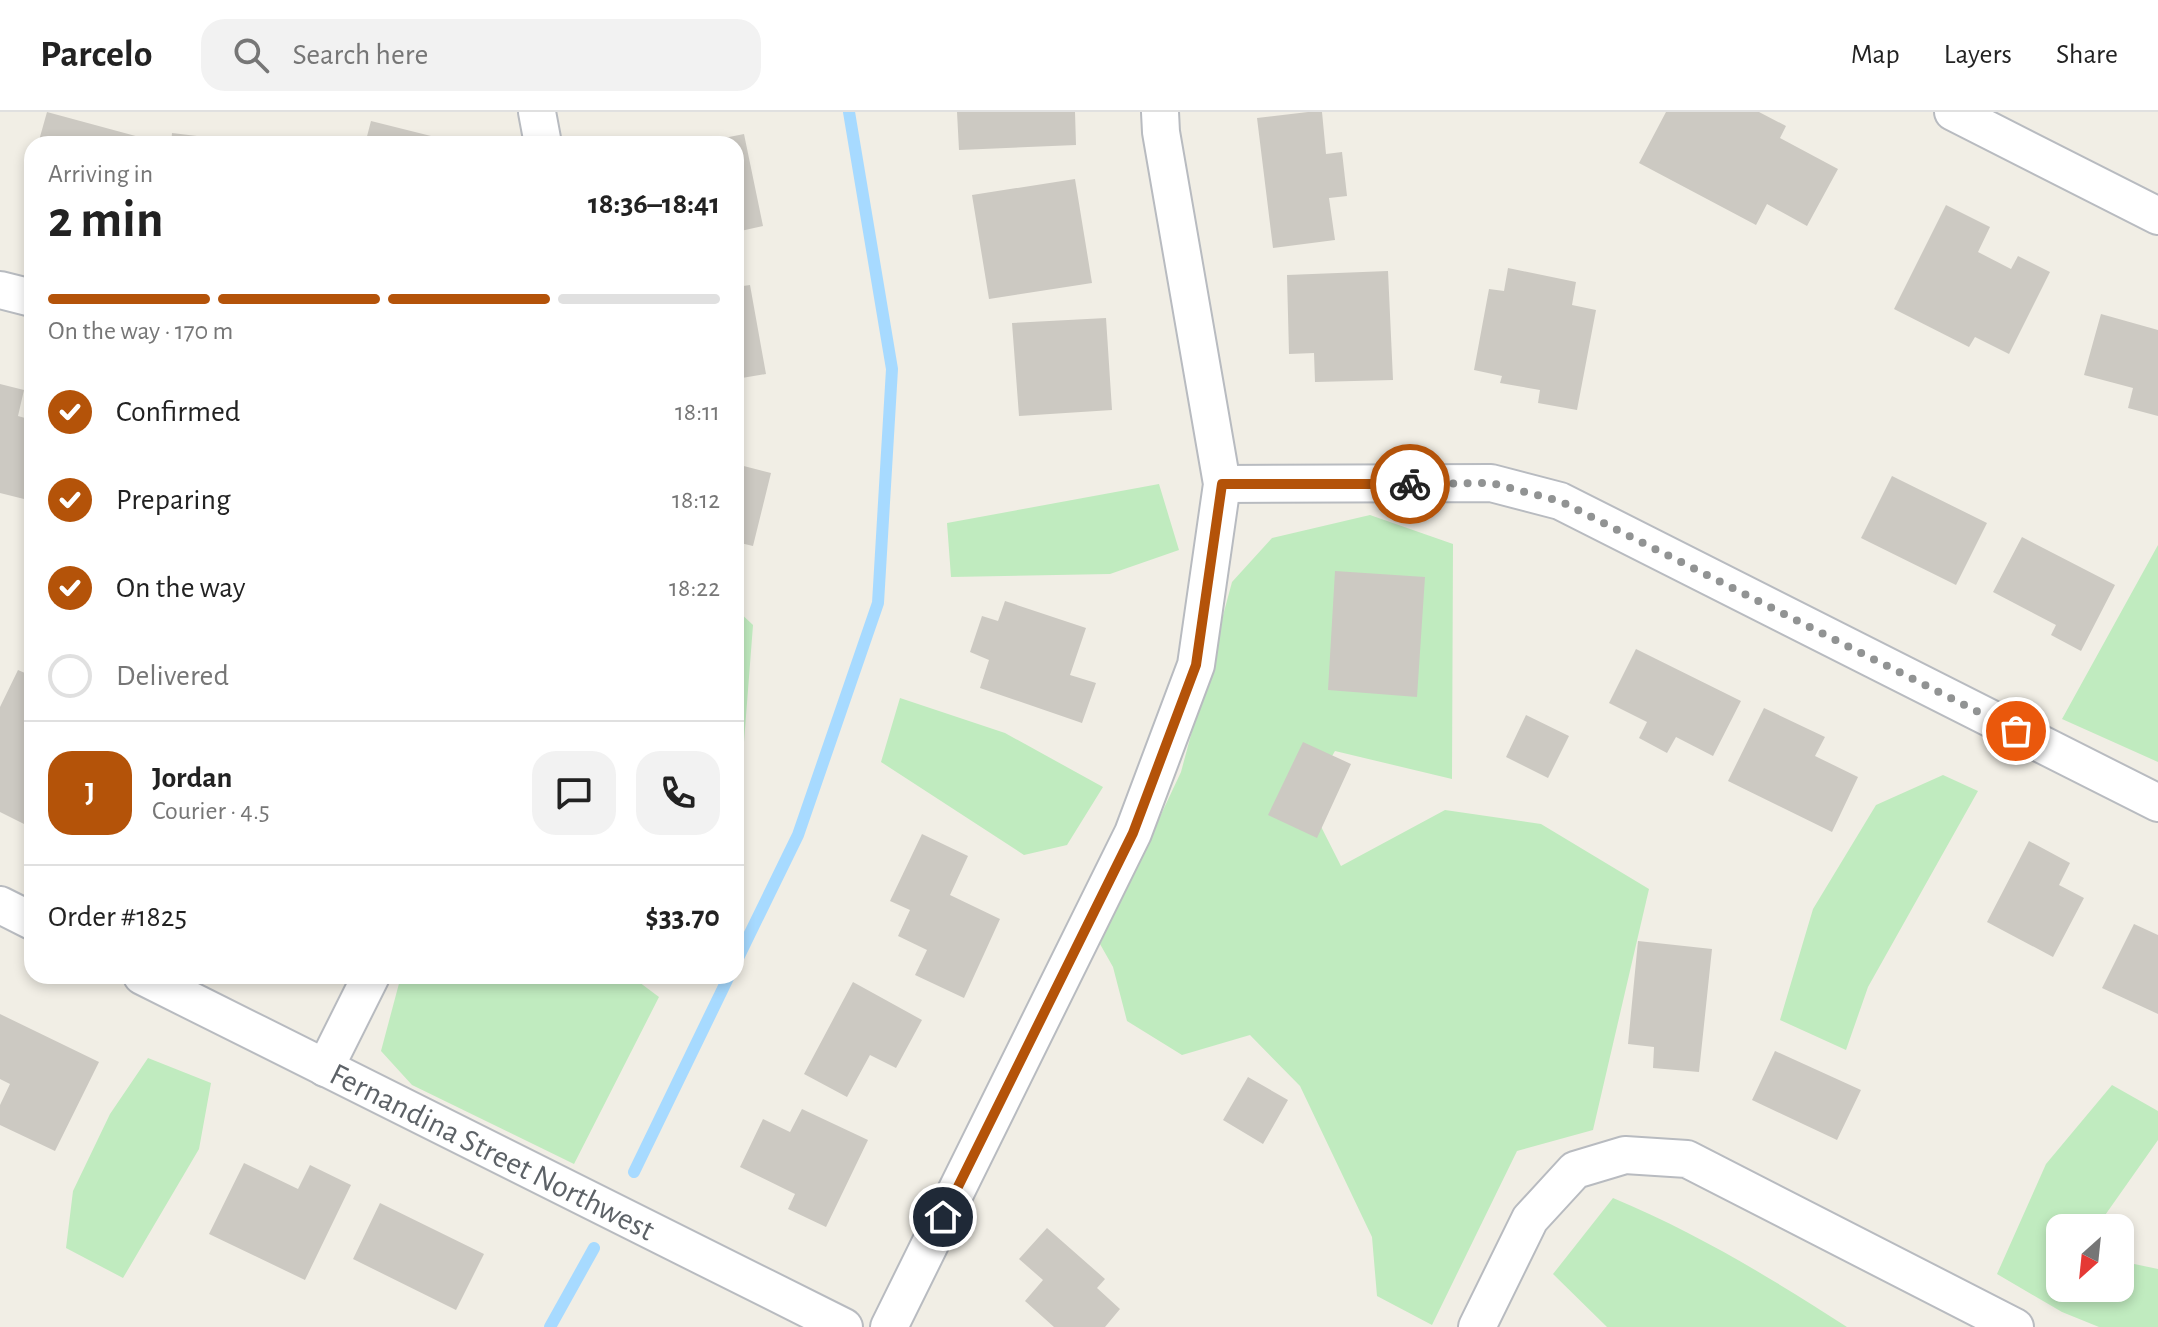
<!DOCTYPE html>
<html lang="en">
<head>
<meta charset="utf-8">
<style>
  :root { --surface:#fff; --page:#f2f2f2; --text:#222; --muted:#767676; --line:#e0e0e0; --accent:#b45309 }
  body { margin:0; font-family:"Alegreya Sans",sans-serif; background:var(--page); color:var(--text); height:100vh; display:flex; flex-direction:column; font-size:30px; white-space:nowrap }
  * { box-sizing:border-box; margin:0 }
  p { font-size:26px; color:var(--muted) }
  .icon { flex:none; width:44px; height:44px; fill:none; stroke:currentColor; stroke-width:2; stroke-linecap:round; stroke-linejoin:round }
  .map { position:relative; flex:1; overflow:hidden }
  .side { position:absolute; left:24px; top:24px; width:720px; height:848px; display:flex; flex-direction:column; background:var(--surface); border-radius:24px; box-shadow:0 4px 12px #0003 }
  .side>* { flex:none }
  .needle { width:52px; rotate:207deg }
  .tools { position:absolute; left:2046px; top:1102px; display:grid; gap:16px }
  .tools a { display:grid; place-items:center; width:88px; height:88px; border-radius:16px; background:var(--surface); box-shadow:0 4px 12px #0003; font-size:40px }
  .pin { position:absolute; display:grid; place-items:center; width:68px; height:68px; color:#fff; margin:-34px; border:4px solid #fff; border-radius:50%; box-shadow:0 2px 8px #0007 }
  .courier { position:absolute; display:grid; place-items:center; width:80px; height:80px; margin:-40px; border:6px solid #b45309; border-radius:50%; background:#fff; color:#222; box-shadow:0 2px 10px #0007 }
  .summary em { font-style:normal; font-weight:600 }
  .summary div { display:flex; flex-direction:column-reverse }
  .summary { display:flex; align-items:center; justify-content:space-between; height:136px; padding:0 24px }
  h1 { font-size:52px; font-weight:600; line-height:60px }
  .bar { display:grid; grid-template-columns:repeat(4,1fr); gap:12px 8px; align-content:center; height:96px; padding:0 24px }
  .bar i { height:10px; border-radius:6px; background:var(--line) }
  .bar .on { background:var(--accent) }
  .bar p { grid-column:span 4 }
  .line { display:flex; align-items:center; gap:20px; padding:0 24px; border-top:2px solid var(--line) }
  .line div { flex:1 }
  .round { display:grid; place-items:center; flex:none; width:84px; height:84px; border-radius:24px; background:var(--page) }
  ol { padding:0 24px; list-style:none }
  li { display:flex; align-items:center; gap:24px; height:88px }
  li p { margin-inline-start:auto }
  li .icon { padding:8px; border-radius:50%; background:var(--accent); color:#fff; stroke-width:4 }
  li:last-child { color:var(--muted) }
  li i { width:44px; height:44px; border:4px solid var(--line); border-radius:50% }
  header { display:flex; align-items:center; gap:48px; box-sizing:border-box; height:112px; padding:0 40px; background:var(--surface); border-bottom:2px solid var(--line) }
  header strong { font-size:38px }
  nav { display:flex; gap:44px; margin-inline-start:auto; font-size:28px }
  .search { width:560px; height:72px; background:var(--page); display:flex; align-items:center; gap:20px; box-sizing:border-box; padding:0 28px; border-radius:24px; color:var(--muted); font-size:30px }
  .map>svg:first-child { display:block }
</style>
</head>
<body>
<header>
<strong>Parcelo</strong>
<div class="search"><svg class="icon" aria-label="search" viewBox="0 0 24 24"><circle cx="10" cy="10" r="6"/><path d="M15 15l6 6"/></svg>Search here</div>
<nav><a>Map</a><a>Layers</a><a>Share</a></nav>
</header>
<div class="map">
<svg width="2158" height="1215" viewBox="0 0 2158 1215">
  <rect width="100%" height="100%" fill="#f1eee5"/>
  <path fill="#c0ebbf" d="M 1159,372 L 1179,438 L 1110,462 L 951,465 L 947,411 Z
    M 1370,403 L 1453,432 L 1452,667 L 1335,639 L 1307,687 L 1341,754 L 1445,698 L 1541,712 L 1649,777 L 1593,1018 L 1517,1039 L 1432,1213 L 1377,1184 L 1372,1125 L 1300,974 L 1250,923 L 1182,943 L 1127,909 L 1113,855 L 1100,832 L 1181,660 L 1232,470 L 1272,426 Z
    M 2158,433 L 2158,650 L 2062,607 Z
    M 736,497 L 753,513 L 744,630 L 736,626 Z
    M 900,586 L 1005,621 L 1103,675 L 1067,733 L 1024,743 L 881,650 Z
    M 1943,663 L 1978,679 L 1868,875 L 1846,938 L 1780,908 L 1813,797 L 1876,693 Z
    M 401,864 L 631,864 L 659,885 L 574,1052 L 412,973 L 381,939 Z
    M 148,946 L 211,971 L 199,1037 L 123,1166 L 66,1136 L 73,1079 L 110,1002 Z
    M 2112,973 L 2158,999 L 2158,1028 L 2096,1116 L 2060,1116 L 2060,1176 L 2120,1176 L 2120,1149 L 2158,1157 L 2158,1215 L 2099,1215 L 2062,1200 L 1997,1162 L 2046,1052 Z
    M 1613,1086 C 1697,1121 1771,1166 1847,1215 L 1607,1215 L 1553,1162 Z"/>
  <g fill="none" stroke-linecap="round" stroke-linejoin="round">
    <path stroke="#a7daff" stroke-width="12" d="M 736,850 L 798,723 L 878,491 L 892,257 L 849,0
      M 634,1060 L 729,864
      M 550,1215 L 594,1136"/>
  </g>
  <path fill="#ccc9c2" d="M 47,0 L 143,26 L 141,32 L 38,32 Z
    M 957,0 L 1075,0 L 1076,33 L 959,38 Z
    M 1308,0 L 1322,0 L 1326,42 L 1342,40 L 1347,84 L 1329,86 L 1335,128 L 1273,136 L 1257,6 Z
    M 1666,0 L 1759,0 L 1786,14 L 1780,26 L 1838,57 L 1807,114 L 1767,92 L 1756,113 L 1639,51 Z
    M 371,9 L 451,29 L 451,32 L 365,32 Z
    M 172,21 L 247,30 L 247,32 L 171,32 Z
    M 744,22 L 763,114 L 736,120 L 736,32 L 699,31 Z
    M 31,59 L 32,59 L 32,86 L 24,84 Z
    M 1075,67 L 1092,171 L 989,187 L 972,83 Z
    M 1946,93 L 1990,115 L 1978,140 L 2011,157 L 2018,144 L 2050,160 L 2009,242 L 1975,225 L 1969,235 L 1894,197 Z
    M 1508,156 L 1576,170 L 1572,193 L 1596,198 L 1577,298 L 1538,291 L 1540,278 L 1500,271 L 1502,264 L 1474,258 L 1489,177 L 1504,179 Z
    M 1388,159 L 1393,268 L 1315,270 L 1314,241 L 1289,242 L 1287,163 Z
    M 750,173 L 766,262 L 736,267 L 736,175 Z
    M 2101,202 L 2158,218 L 2158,304 L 2128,296 L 2133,276 L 2084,263 Z
    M 1106,206 L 1112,298 L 1019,304 L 1012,211 Z
    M 0,272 L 24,278 L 18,304 L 32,308 L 32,389 L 0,381 Z
    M 736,352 L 771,361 L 753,434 L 736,430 Z
    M 1892,364 L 1987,411 L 1956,473 L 1861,426 Z
    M 2022,425 L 2115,473 L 2081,539 L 2051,523 L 2056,513 L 1993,480 Z
    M 1335,459 L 1425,465 L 1417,585 L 1328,578 Z
    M 1005,489 L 1086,516 L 1070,563 L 1096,571 L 1082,611 L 980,576 L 989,548 L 970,540 L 982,504 L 998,509 Z
    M 1636,537 L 1741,589 L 1713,644 L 1676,625 L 1667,641 L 1639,626 L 1647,610 L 1609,591 Z
    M 18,558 L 32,564 L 32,716 L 0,700 L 0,595 Z
    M 1764,596 L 1825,625 L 1815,644 L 1858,665 L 1832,720 L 1728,669 Z
    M 1526,603 L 1569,624 L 1548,666 L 1506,645 Z
    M 1303,630 L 1351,652 L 1317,726 L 1268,703 Z
    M 922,722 L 968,744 L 950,783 L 1000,807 L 964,886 L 915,863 L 927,838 L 898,824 L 910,798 L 890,789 Z
    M 2029,729 L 2070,751 L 2059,773 L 2084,786 L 2053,845 L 1987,810 Z
    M 2134,812 L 2158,823 L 2158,902 L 2102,876 Z
    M 1638,829 L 1712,837 L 1699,960 L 1653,956 L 1654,935 L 1628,932 Z
    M 853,870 L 922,908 L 896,956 L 870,943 L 847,985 L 804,962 Z
    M 0,902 L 99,950 L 55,1039 L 0,1013 L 0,993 L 10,972 L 0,967 Z
    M 1775,939 L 1861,978 L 1837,1028 L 1752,988 Z
    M 1248,965 L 1288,988 L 1263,1032 L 1223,1008 Z
    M 802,997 L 868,1028 L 826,1115 L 788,1097 L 795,1082 L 740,1055 L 763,1007 L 790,1020 Z
    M 244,1051 L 298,1077 L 310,1053 L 351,1073 L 305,1168 L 209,1122 Z
    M 380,1091 L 484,1142 L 456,1198 L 353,1147 Z
    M 1047,1116 L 1105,1167 L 1097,1176 L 1120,1197 L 1105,1215 L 1054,1215 L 1025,1189 L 1043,1168 L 1019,1147 Z"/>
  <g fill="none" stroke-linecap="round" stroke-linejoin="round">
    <defs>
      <g id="minor">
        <path d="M 537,0 L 543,32"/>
        <path d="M 1953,0 L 2158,104"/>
        <path d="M 0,178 L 32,186"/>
        <path d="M 1222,372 L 1491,371 L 1560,389 L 2158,691"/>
        <path d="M 0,793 L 32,809"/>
        <path id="s1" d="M 142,864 L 844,1215"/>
        <path d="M 325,956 L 371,864"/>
        <path d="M 889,1215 L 1133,721 L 1196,553 L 1222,372 L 1161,20 L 1160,0"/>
        <path d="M 1477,1215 L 1530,1107 L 1575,1058 L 1625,1043 L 1687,1047 L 2015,1215"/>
      </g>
    </defs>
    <use href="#minor" stroke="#b8bbc0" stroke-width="40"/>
    <use href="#minor" stroke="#fff" stroke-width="36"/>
  </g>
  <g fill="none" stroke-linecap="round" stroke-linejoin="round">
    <path stroke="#919393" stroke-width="8" stroke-dasharray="0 14.4" d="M 1410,372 L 1491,371 L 1560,389 L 2016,619"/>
    <path stroke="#b45309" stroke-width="10" d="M 943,1105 L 1133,721 L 1196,553 L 1222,372 L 1410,372"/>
  </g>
  <g text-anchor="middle" stroke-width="7" stroke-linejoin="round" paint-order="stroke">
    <g font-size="32" fill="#5d6267" stroke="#fff">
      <text dy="11" stroke="none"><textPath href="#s1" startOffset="392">Fernandina Street Northwest</textPath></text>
    </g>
  </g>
</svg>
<div class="tools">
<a><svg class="needle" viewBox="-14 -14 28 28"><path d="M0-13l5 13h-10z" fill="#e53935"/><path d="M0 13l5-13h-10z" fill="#767676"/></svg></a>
</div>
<div class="pin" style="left:2016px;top:619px;background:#ea580c"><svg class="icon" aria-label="bag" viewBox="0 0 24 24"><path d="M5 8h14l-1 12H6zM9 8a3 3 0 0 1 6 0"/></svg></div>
<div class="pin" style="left:943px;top:1105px;background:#1f2937"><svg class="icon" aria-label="home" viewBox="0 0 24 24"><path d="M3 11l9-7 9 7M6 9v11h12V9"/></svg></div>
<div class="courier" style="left:1410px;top:372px"><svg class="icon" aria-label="bike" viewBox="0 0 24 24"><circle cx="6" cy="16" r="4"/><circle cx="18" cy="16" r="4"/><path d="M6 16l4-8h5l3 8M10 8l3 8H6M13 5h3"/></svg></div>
<section class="side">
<div class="summary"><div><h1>2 min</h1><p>Arriving in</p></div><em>18:36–18:41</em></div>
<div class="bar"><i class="on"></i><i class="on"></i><i class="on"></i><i></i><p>On the way · 170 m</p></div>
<ol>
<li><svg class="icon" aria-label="check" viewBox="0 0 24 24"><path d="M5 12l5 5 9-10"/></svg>Confirmed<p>18:11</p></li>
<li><svg class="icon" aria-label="check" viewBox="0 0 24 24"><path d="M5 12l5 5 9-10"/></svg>Preparing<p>18:12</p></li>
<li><svg class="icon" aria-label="check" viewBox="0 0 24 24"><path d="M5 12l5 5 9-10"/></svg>On the way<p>18:22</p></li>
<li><i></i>Delivered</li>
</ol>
<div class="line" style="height:144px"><b class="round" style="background:var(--accent);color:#fff">J</b><div><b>Jordan</b><p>Courier · 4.5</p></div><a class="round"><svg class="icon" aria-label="chat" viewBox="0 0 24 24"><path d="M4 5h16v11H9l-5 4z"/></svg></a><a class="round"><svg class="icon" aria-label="phone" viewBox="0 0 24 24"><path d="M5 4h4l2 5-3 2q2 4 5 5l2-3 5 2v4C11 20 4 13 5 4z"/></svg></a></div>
<div class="line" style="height:104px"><div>Order #1825</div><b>$33.70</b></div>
</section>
</div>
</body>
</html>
